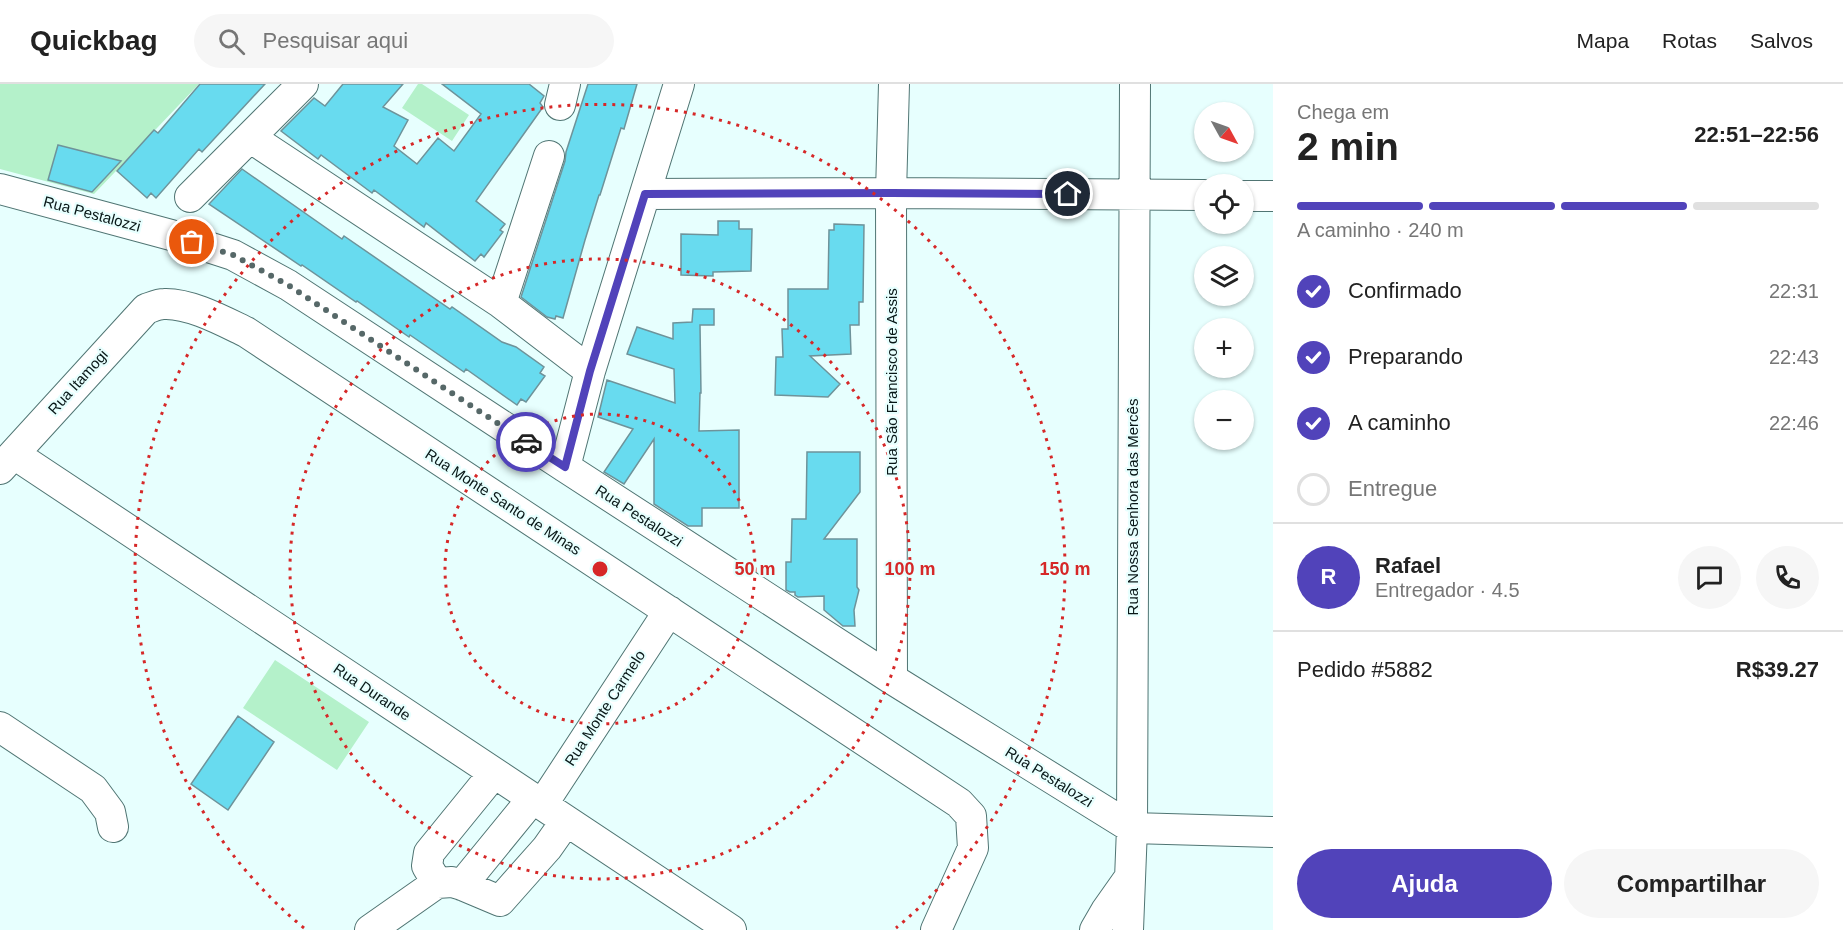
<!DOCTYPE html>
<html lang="pt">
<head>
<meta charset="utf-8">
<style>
  :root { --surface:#fff; --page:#f6f6f6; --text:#222; --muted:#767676; --line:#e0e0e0; --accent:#5143ba }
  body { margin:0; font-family:Arial,sans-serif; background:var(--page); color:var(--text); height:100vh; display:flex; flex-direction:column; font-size:22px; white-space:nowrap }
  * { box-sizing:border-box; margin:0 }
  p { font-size:20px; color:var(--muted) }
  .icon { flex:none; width:33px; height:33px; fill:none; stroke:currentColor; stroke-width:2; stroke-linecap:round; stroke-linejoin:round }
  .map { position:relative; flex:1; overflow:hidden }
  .side { display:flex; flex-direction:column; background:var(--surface); width:570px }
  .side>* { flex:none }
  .needle { width:39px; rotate:130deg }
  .buttons { position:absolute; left:1194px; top:18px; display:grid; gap:12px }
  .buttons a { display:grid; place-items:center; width:60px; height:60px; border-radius:50%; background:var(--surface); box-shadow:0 2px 4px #0004; font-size:30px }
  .pin { position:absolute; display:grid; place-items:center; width:51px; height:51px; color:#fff; margin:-26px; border:3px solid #fff; border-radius:50%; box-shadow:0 2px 6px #0007 }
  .courier { position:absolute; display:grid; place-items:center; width:60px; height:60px; margin:-30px; border:4px solid #5143ba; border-radius:50%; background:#fff; color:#222; box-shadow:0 2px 8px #0007 }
  .summary em { font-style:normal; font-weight:700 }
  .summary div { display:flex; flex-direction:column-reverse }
  .summary { display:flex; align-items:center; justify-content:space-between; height:102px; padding:0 24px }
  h1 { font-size:39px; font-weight:700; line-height:45px }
  .bar { display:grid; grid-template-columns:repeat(4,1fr); gap:9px 6px; align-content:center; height:72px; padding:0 24px }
  .bar i { height:8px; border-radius:4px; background:var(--line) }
  .bar .selected { background:var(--accent) }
  .bar p { grid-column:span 4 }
  .line { display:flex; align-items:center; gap:15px; padding:0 24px; border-top:2px solid var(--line) }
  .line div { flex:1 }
  .round { display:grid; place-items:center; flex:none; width:63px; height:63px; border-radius:32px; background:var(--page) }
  ol { padding:0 24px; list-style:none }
  li { display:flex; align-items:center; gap:18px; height:66px }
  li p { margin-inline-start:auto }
  li .icon { padding:6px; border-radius:50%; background:var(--accent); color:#fff; stroke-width:4 }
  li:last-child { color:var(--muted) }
  li i { width:33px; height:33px; border:3px solid var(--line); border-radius:50% }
  .cta { display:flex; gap:12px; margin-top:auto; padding:12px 24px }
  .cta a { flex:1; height:69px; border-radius:36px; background:var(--accent); color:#fff; font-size:24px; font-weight:700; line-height:69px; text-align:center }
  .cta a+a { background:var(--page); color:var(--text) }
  header { display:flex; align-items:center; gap:36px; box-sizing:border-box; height:84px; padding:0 30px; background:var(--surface); border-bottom:2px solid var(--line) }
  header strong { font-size:28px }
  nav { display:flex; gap:33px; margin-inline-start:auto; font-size:21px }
  .search { width:420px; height:54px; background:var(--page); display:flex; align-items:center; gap:15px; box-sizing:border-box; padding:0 21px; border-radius:33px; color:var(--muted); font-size:22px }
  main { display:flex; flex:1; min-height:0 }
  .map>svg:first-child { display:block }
</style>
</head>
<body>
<header>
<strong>Quickbag</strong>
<div class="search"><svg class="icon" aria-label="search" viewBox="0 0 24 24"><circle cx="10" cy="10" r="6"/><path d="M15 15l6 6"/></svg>Pesquisar aqui</div>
<nav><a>Mapa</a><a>Rotas</a><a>Salvos</a></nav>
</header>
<main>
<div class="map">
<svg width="1273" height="846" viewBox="0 0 1273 846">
  <rect width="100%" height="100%" fill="#e7fffe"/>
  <path fill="#b4f1ca" d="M 0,0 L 199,0 L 94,110 L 0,85 Z
    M 418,0 L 422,0 L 469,31 L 452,57 L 402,24 Z
    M 275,576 L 369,638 L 337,686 L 243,624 Z"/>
  <path fill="#68dbef" stroke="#6e939a" stroke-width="1.5" d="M 200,0 L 265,0 L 202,68 L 199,65 L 156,114 L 151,109 L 147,114 L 117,87 L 154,46 L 158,49 Z
    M 343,0 L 403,0 L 383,23 L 408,36 L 394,62 L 417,80 L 438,54 L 454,67 L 481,30 L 442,0 L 529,0 L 544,12 L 540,19 L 543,23 L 476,117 L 505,140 L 500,146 L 503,148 L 484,173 L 481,170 L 475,177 L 426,139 L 424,143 L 374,106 L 372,109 L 321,71 L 318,75 L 281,47 L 314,14 L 325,22 Z
    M 588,0 L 637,0 L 624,45 L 621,44 L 600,111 L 599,111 L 585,156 L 563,234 L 556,232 L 555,235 L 547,233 L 521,213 L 565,77 L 566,68 Z
    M 58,61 L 121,77 L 92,108 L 48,96 Z
    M 242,85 L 342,155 L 344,152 L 450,225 L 452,223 L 502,258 L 516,263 L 544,283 L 540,289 L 545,292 L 526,318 L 521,315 L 517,321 L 466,285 L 464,288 L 410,251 L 409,253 L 357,217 L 356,218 L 302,181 L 301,182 L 209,120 Z
    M 718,137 L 739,137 L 739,145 L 752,145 L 751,187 L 713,188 L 713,192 L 681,191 L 681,150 L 718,151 Z
    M 834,140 L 864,141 L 863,218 L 859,218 L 859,241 L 850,241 L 851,270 L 810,272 L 840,300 L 828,313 L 775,311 L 776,273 L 783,273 L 782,245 L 788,245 L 788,205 L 828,205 L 829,146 L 834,146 Z
    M 693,225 L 714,225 L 714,241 L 700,241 L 701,309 L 700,309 L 699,347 L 739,346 L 739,424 L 702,424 L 702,442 L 688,442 L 654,420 L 654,355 L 624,400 L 604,388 L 633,345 L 598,333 L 607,296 L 675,319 L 674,285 L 627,270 L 637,243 L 673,255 L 673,239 L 692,238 Z
    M 807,368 L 860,368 L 860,408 L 824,455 L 857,455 L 857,503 L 859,506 L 854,526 L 855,542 L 843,542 L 824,526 L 824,512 L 798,513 L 795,511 L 795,508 L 790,508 L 786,506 L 786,478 L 791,478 L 792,435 L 806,435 Z
    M 238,632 L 274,658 L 228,726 L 191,700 Z"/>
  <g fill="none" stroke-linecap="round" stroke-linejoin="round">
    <defs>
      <path id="minor" d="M 560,21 L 565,0
        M 251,54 L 501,219 L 590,287
        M 0,105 L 171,151 L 233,171 L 288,201 L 565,383 L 892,595 L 1132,744 L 1273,748
        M 645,110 L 891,109 L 1204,111
        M 1244,112 L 1273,112
        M 190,113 L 303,0
        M 501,219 L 549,72
        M 14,370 L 731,846
        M 565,383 L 590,287 L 679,0
        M 0,385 L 146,225 C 152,223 158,220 164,220 C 190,219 223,237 246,248 L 959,719 L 971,732 L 973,764 L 936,846
        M 892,595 L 891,109 L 894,0
        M 0,643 L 93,705 L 110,728 L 113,743
        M 542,721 L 669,527
        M 437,799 L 427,782 L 429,769 L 494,689
        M 462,801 L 533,714
        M 370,846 L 437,799 L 452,798 L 462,801 L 500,817 L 547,764 L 566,737
        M 1095,846 L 1106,827 L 1130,793
        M 1128,846 L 1132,744 L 1135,0"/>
    </defs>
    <use href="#minor" stroke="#507573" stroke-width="32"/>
    <use href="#minor" stroke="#fff" stroke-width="30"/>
  </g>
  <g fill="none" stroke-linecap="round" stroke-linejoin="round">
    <path stroke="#566868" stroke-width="6" stroke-dasharray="0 10.8" d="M 192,158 L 233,171 L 288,201 L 526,358"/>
    <path stroke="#5143ba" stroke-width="8" d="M 526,358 L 565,383 L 590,287 L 645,110 L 891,109 L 1068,110"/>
  </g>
  <g fill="none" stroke="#d62828" stroke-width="3" stroke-dasharray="3 6">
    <circle cx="600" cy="485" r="155"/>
    <circle cx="600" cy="485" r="310"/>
    <path d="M304 844A465 465 0 1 1 896 844"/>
  </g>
  <g text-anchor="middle" stroke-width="4.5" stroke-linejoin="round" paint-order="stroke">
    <g font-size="15" fill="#081717" stroke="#e7fffe">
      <text transform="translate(92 130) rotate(15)" y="5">Rua Pestalozzi</text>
      <text transform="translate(78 298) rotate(-48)" y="5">Rua Itamogi</text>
      <text transform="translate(892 298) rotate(-90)" y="5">Rua São Francisco de Assis</text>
      <text transform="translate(503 418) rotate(33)" y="5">Rua Monte Santo de Minas</text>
      <text transform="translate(1133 423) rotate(-90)" y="5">Rua Nossa Senhora das Mercês</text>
      <text transform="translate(639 432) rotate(33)" y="5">Rua Pestalozzi</text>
      <text transform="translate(372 608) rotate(34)" y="5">Rua Durande</text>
      <text transform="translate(605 624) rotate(-57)" y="5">Rua Monte Carmelo</text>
      <text transform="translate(1049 693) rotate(32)" y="5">Rua Pestalozzi</text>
    </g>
  </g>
  <circle cx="600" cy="485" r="9" fill="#d62828" stroke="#e7fffe" stroke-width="3"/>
  <g font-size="18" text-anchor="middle" font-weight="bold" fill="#d62828" stroke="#e7fffe" stroke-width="4.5" stroke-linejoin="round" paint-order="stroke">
    <text x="755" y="491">50 m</text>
    <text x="910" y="491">100 m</text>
    <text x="1065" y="491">150 m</text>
  </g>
</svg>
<div class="buttons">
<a><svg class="needle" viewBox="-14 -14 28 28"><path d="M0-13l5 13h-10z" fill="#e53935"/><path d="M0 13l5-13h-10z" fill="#767676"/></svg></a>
<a><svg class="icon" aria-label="locate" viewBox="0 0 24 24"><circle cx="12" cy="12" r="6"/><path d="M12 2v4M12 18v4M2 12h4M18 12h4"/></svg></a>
<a><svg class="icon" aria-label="layers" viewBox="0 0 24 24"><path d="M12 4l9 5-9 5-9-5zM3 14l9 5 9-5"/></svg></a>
<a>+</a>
<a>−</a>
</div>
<div class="pin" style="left:192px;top:158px;background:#ea580c"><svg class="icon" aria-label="bag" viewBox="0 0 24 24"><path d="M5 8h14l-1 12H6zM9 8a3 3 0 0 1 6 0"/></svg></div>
<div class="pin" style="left:1068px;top:110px;background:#1f2937"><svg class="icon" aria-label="home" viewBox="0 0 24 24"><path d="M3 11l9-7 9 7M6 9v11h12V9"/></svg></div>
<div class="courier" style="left:526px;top:358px"><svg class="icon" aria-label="car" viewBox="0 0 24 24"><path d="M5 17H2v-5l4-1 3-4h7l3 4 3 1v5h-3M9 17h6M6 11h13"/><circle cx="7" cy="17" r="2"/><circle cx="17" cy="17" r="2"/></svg></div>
</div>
<section class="side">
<div class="summary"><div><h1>2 min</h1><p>Chega em</p></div><em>22:51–22:56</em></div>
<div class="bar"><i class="selected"></i><i class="selected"></i><i class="selected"></i><i></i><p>A caminho · 240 m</p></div>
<ol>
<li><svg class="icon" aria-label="check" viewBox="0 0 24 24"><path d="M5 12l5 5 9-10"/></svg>Confirmado<p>22:31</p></li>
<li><svg class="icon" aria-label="check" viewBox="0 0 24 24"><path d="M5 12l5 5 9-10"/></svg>Preparando<p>22:43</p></li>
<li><svg class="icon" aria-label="check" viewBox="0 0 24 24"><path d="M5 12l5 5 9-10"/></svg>A caminho<p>22:46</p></li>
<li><i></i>Entregue</li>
</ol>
<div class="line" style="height:108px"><b class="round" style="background:var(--accent);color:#fff">R</b><div><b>Rafael</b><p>Entregador · 4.5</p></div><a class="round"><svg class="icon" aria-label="chat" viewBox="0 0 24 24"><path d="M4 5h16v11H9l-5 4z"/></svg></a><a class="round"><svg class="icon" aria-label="phone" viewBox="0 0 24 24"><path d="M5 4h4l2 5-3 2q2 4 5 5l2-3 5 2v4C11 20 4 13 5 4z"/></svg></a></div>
<div class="line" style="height:78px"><div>Pedido #5882</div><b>R$39.27</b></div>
<div class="cta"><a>Ajuda</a><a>Compartilhar</a></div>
</section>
</main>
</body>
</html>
